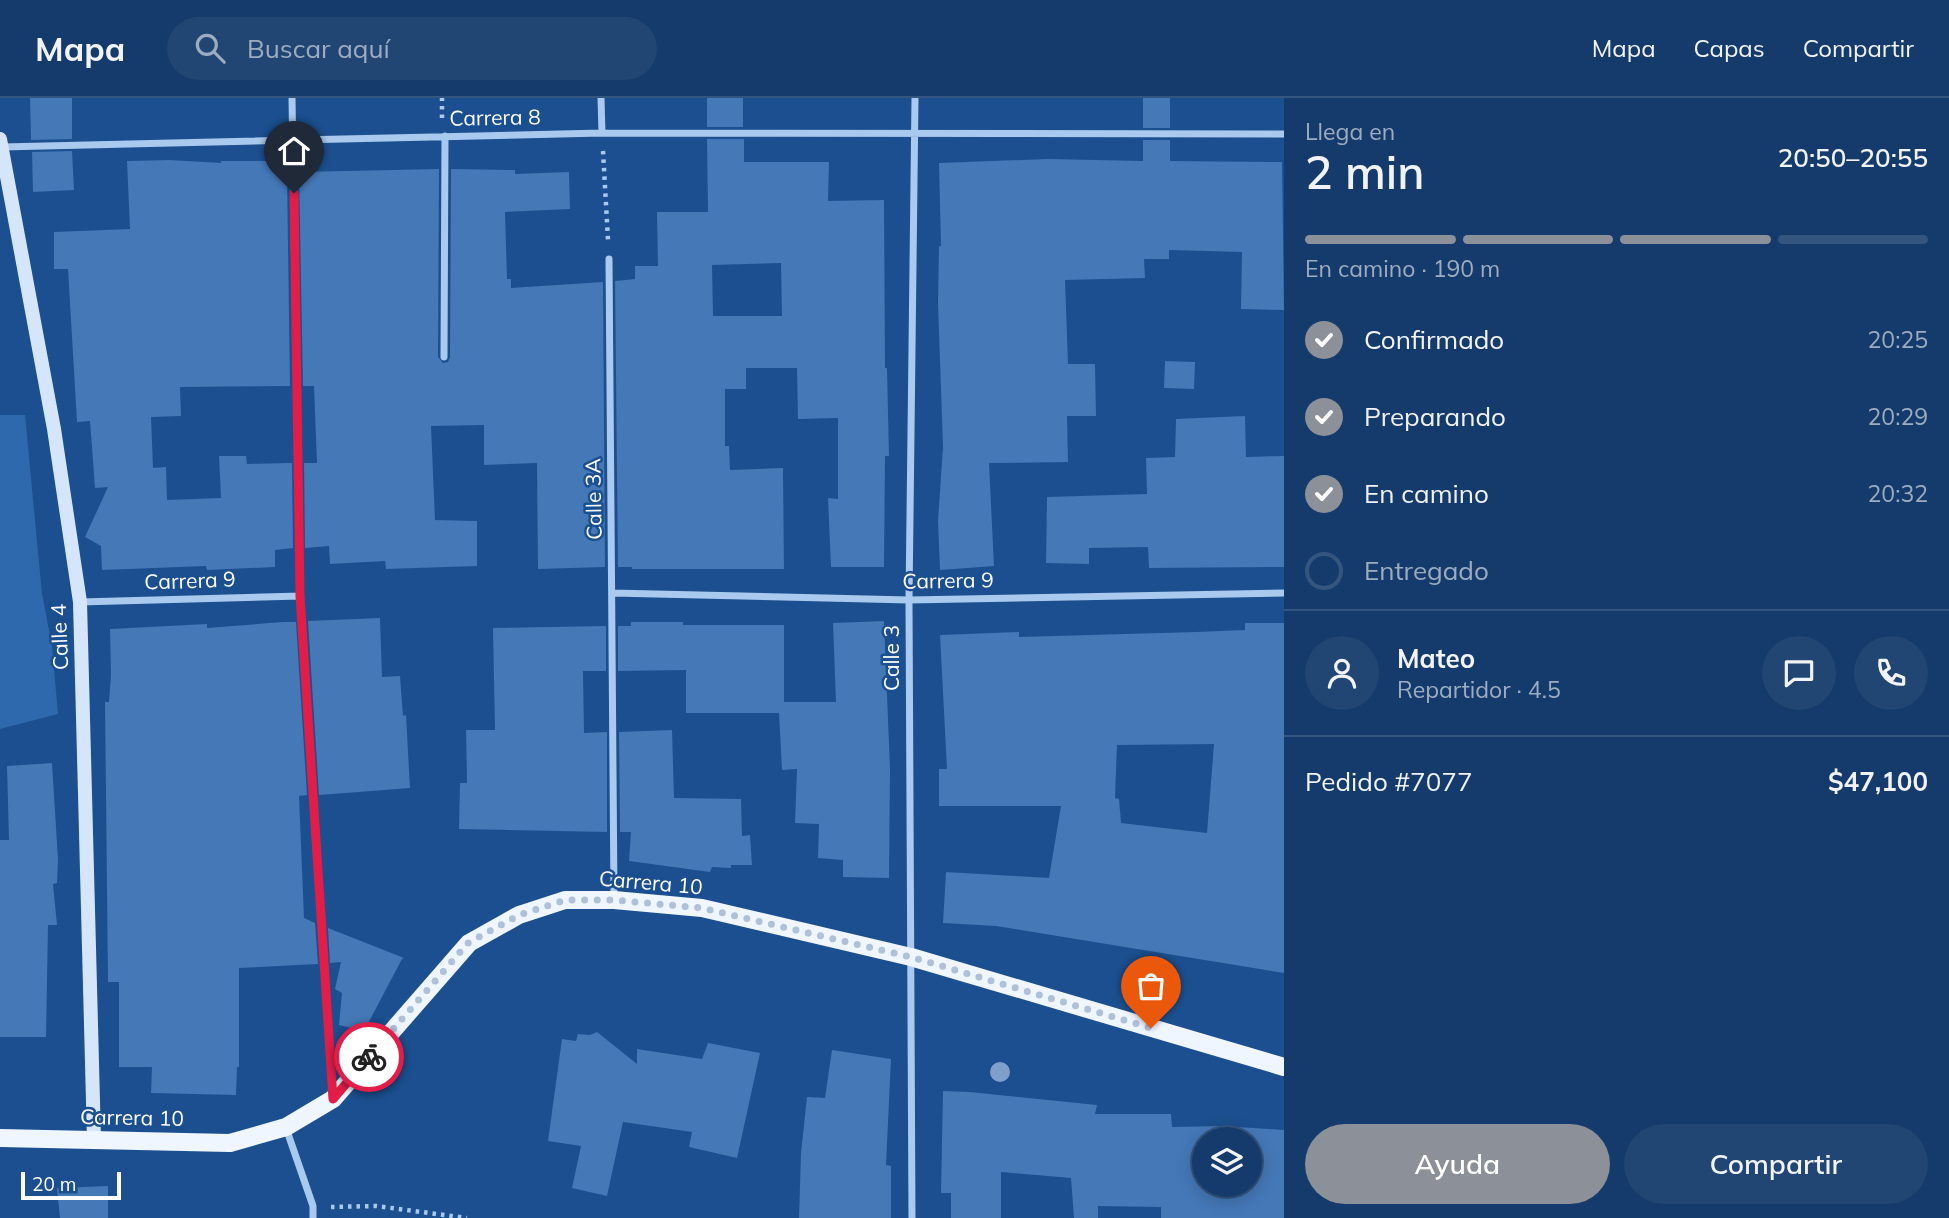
<!DOCTYPE html>
<html lang="es">
<head>
<meta charset="utf-8">
<style>
  :root { --surface:#143b6b; --page:#214673; --text:#f1f3f6; --muted:#9dadc1; --line:#33557e; --accent:#8c9099 }
  body { margin:0; font-family:Mulish,sans-serif; background:var(--page); color:var(--text); height:100vh; display:flex; flex-direction:column; font-size:26px; white-space:nowrap }
  * { box-sizing:border-box; margin:0 }
  p { font-size:23px; color:var(--muted) }
  .icon { flex:none; width:38px; height:38px; fill:none; stroke:currentColor; stroke-width:2; stroke-linecap:round; stroke-linejoin:round }
  .map { position:relative; flex:1; overflow:hidden }
  .sheet { display:flex; flex-direction:column; background:var(--surface); width:665px }
  .sheet>* { flex:none }
  .tools { position:absolute; left:1192px; top:1029px; display:grid; gap:14px }
  .tools a { display:grid; place-items:center; width:70px; height:70px; border-radius:50%; background:var(--surface); box-shadow:0 4px 18px #0003,0 0 0 2px var(--line); font-size:35px }
  .scale { position:absolute; left:21px; bottom:18px; width:100px; box-sizing:border-box; padding-left:7px; border:4px solid #fff; border-top:0; font-size:19px; line-height:24px; white-space:nowrap; color:#fff; -webkit-text-stroke:5px #1b4f8f; paint-order:stroke }
  .pin { position:absolute; display:grid; place-items:center; width:60px; height:60px; color:#fff; margin:-72px -30px; border-radius:50% 50% 50% 0; rotate:-45deg; box-shadow:0 0 7px #0007 }
  .pin .icon { rotate:45deg }
  .courier { position:absolute; display:grid; place-items:center; width:70px; height:70px; margin:-35px; border:5px solid #e11d48; border-radius:50%; background:#fff; color:#222; box-shadow:0 2px 9px #0007 }
  .head em { font-style:normal; font-weight:600 }
  .head div { display:flex; flex-direction:column-reverse }
  .head { display:flex; align-items:center; justify-content:space-between; height:119px; padding:0 21px }
  h1 { font-size:46px; font-weight:600; line-height:52px }
  .bar { display:grid; grid-template-columns:repeat(4,1fr); gap:10px 7px; align-content:center; height:84px; padding:0 21px }
  .bar i { height:9px; border-radius:5px; background:var(--line) }
  .bar .selected { background:var(--accent) }
  .bar p { grid-column:span 4 }
  .line { display:flex; align-items:center; gap:18px; padding:0 21px; border-top:2px solid var(--line) }
  .line div { flex:1 }
  .round { display:grid; place-items:center; flex:none; width:74px; height:74px; border-radius:37px; background:var(--page) }
  ol { padding:0 21px; list-style:none }
  li { display:flex; align-items:center; gap:21px; height:77px }
  li p { margin-inline-start:auto }
  li .icon { padding:7px; border-radius:50%; background:var(--accent); color:#fff; stroke-width:4 }
  li:last-child { color:var(--muted) }
  li i { width:38px; height:38px; border:4px solid var(--line); border-radius:50% }
  .action { display:flex; gap:14px; margin-top:auto; padding:14px 21px }
  .action a { flex:1; height:80px; border-radius:42px; background:var(--accent); color:#fff; font-size:28px; font-weight:600; line-height:80px; text-align:center }
  .action a+a { background:var(--page); color:var(--text) }
  header { display:flex; align-items:center; gap:42px; box-sizing:border-box; height:98px; padding:0 35px; background:var(--surface); border-bottom:2px solid var(--line) }
  header strong { font-size:33px }
  nav { display:flex; gap:38px; margin-inline-start:auto; font-size:24px }
  .search { width:490px; height:63px; background:var(--page); display:flex; align-items:center; gap:18px; box-sizing:border-box; padding:0 24px; border-radius:38px; color:var(--muted); font-size:26px }
  main { display:flex; flex:1; min-height:0 }
  .map>svg:first-child { display:block }
</style>
</head>
<body>
<header>
<strong>Mapa</strong>
<div class="search"><svg class="icon" aria-label="search" viewBox="0 0 24 24"><circle cx="10" cy="10" r="6"/><path d="M15 15l6 6"/></svg>Buscar aquí</div>
<nav><a>Mapa</a><a>Capas</a><a>Compartir</a></nav>
</header>
<main>
<div class="map">
<svg width="1284" height="1120" viewBox="0 0 1284 1120">
  <rect width="100%" height="100%" fill="#1b4f8f"/>
  <path fill="#2e69ad" d="M 0,317 L 25,317 L 42,496 L 52,548 L 58,616 L 0,631 Z"/>
  <path fill="#4478b7" fill-rule="evenodd" d="M 30,0 L 72,0 L 72,41 L 31,42 Z
    M 707,0 L 743,0 L 743,29 L 707,29 Z
    M 1143,0 L 1170,0 L 1170,30 L 1143,30 Z
    M 707,41 L 744,41 L 744,64 L 829,64 L 828,103 L 884,102 L 885,270 L 887,270 L 889,358 L 885,358 L 884,469 L 831,469 L 828,400 L 838,401 L 838,320 L 798,321 L 797,270 L 746,270 L 746,291 L 725,291 L 725,348 L 729,348 L 730,372 L 783,370 L 784,471 L 632,471 L 632,469 L 618,469 L 615,183 L 635,181 L 635,168 L 658,168 L 657,114 L 708,114 ZM 781,165 L 782,218 L 713,218 L 712,167 Z
    M 1143,42 L 1170,42 L 1170,63 L 1282,64 L 1284,212 L 1241,211 L 1242,154 L 1169,152 L 1169,161 L 1144,161 L 1145,180 L 1065,182 L 1068,266 L 1095,266 L 1096,318 L 1067,318 L 1068,364 L 989,365 L 994,468 L 940,472 L 938,423 L 943,349 L 938,205 L 939,148 L 941,148 L 939,65 L 1048,61 L 1143,63 Z
    M 72,53 L 74,92 L 33,94 L 32,54 Z
    M 169,62 L 221,65 L 221,63 L 274,63 L 274,74 L 287,74 L 290,288 L 180,289 L 181,318 L 151,319 L 153,370 L 166,369 L 167,402 L 221,400 L 219,358 L 246,358 L 247,366 L 292,365 L 293,450 L 275,452 L 275,469 L 207,472 L 206,468 L 102,472 L 101,448 L 85,439 L 108,389 L 95,390 L 90,323 L 77,324 L 68,171 L 54,171 L 54,134 L 130,131 L 127,63 Z
    M 439,71 L 438,259 L 443,265 L 448,264 L 450,259 L 451,71 L 515,72 L 515,76 L 569,74 L 570,111 L 505,114 L 507,181 L 511,181 L 511,190 L 603,184 L 605,469 L 538,471 L 537,365 L 484,367 L 484,327 L 431,328 L 435,422 L 477,423 L 477,468 L 386,471 L 385,463 L 330,466 L 329,448 L 305,450 L 304,365 L 317,365 L 314,288 L 303,288 L 299,74 Z
    M 1165,263 L 1195,264 L 1194,291 L 1164,290 Z
    M 1245,318 L 1246,359 L 1284,358 L 1284,469 L 1149,470 L 1148,449 L 1089,450 L 1089,466 L 1046,465 L 1047,399 L 1147,396 L 1146,360 L 1175,359 L 1176,321 Z
    M 380,520 L 382,579 L 400,578 L 403,618 L 406,617 L 410,690 L 319,697 L 308,523 Z
    M 884,523 L 890,670 L 889,780 L 843,779 L 843,762 L 818,760 L 819,726 L 795,725 L 797,671 L 782,672 L 779,615 L 686,615 L 686,572 L 618,573 L 618,528 L 631,528 L 631,524 L 683,524 L 683,527 L 784,527 L 784,604 L 836,604 L 833,525 Z
    M 283,524 L 296,524 L 307,697 L 299,698 L 304,820 L 315,825 L 318,866 L 239,870 L 239,969 L 237,969 L 236,997 L 151,995 L 152,969 L 119,969 L 119,884 L 108,884 L 105,604 L 109,604 L 111,577 L 110,531 L 207,526 L 207,530 Z
    M 1245,525 L 1284,525 L 1284,875 L 996,828 L 943,825 L 946,774 L 1049,780 L 1061,708 L 939,708 L 939,671 L 947,671 L 940,537 L 1019,534 L 1019,539 L 1196,534 L 1245,532 ZM 1214,646 L 1207,735 L 1121,725 L 1119,701 L 1115,700 L 1117,647 Z
    M 606,528 L 606,573 L 583,573 L 584,635 L 607,634 L 607,734 L 459,731 L 460,685 L 467,685 L 466,632 L 495,632 L 493,530 Z
    M 672,632 L 674,700 L 741,701 L 742,738 L 750,737 L 752,767 L 731,767 L 731,770 L 712,769 L 710,774 L 629,763 L 631,734 L 620,734 L 619,634 Z
    M 52,665 L 58,761 L 57,785 L 53,786 L 57,827 L 48,827 L 46,939 L 0,939 L 0,742 L 9,742 L 7,668 Z
    M 328,830 L 404,860 L 402,861 L 364,933 L 339,927 L 342,895 L 335,891 L 341,864 L 330,865 Z
    M 597,934 L 637,966 L 637,951 L 702,961 L 708,945 L 760,955 L 737,1060 L 689,1049 L 692,1034 L 623,1024 L 607,1098 L 572,1090 L 581,1048 L 548,1043 L 562,941 L 576,943 L 578,936 L 590,937 Z
    M 832,952 L 891,961 L 886,1067 L 891,1068 L 891,1120 L 799,1120 L 801,1055 L 807,999 L 825,1000 Z
    M 943,993 L 970,994 L 1097,1007 L 1095,1016 L 1171,1016 L 1172,1029 L 1222,1028 L 1284,1032 L 1284,1120 L 1161,1120 L 1161,1109 L 1098,1108 L 1098,1120 L 1074,1120 L 1071,1080 L 1001,1074 L 1001,1120 L 951,1120 L 951,1095 L 941,1095 ZM 1204,1041 L 1250,1041 L 1250,1087 L 1204,1087 Z
    M 108,1088 L 108,1120 L 60,1120 L 57,1090 Z"/>
  <g fill="none" stroke-linecap="round" stroke-linejoin="round">
    <path stroke="#a9c9ee" stroke-width="4.5" stroke-dasharray="3.5 5" stroke-linecap="butt" d="M 442,20 L 442,0
      M 603,53 L 608,142
      M 331,1109 L 376,1108 L 467,1120"/>
    <path stroke="#a9c9ee" stroke-width="7" d="M 292,0 L 300,498 L 333,997
      M 601,0 L 602,35
      M 2,49 L 602,35 L 1284,36
      M 609,161 L 614,800
      M 444,259 L 445,38
      M 612,495 L 909,502 L 1284,495
      M 80,504 L 300,498
      M 286,1030 L 313,1108 L 313,1120
      M 912,1120 L 909,502 L 915,0"/>
    <path stroke="#d6e6fa" stroke-width="14" d="M 0,41 L 54,331 L 80,504 L 94,1042"/>
    <path stroke="#f0f6ff" stroke-width="18" d="M 0,1040 L 230,1045 L 286,1029 L 333,1001 L 469,845 L 519,817 L 565,802 L 614,802 L 702,810 L 911,859 L 1284,969"/>
  </g>
  <circle fill="#7ea0ca" cx="1000" cy="974" r="10"/>
  <g fill="none" stroke-linecap="round" stroke-linejoin="round">
    <path stroke="#afc1d8" stroke-width="7" stroke-dasharray="0 12.6" d="M 369,959 L 468,845 L 519,817 L 565,802 L 614,802 L 702,810 L 911,859 L 1151,930"/>
    <path stroke="#e11d48" stroke-width="9" d="M 294,95 L 300,498 L 333,1001 L 369,959"/>
  </g>
  <g text-anchor="middle" stroke-width="5" stroke-linejoin="round" paint-order="stroke">
    <g font-size="21" fill="#fff" stroke="#1b4f8f">
      <text transform="translate(495 20) rotate(-1)" y="7">Carrera 8</text>
      <text transform="translate(594 401) rotate(-91)" y="7">Calle 3A</text>
      <text transform="translate(190 483) rotate(-2)" y="7">Carrera 9</text>
      <text transform="translate(948 483) rotate(-1)" y="7">Carrera 9</text>
      <text transform="translate(60 539) rotate(-92)" y="7">Calle 4</text>
      <text transform="translate(892 560) rotate(-90)" y="7">Calle 3</text>
      <text transform="translate(651 785) rotate(5)" y="7">Carrera 10</text>
      <text transform="translate(132 1020) rotate(1)" y="7">Carrera 10</text>
    </g>
  </g>
</svg>
<div class="tools">
<a><svg class="icon" aria-label="layers" viewBox="0 0 24 24"><path d="M12 4l9 5-9 5-9-5zM3 14l9 5 9-5"/></svg></a>
</div>
<div class="scale">20 m</div>
<div class="pin" style="left:1151px;top:930px;background:#ea580c"><svg class="icon" aria-label="bag" viewBox="0 0 24 24"><path d="M5 8h14l-1 12H6zM9 8a3 3 0 0 1 6 0"/></svg></div>
<div class="pin" style="left:294px;top:95px;background:#1f2937"><svg class="icon" aria-label="home" viewBox="0 0 24 24"><path d="M3 11l9-7 9 7M6 9v11h12V9"/></svg></div>
<div class="courier" style="left:369px;top:959px"><svg class="icon" aria-label="bike" viewBox="0 0 24 24"><circle cx="6" cy="16" r="4"/><circle cx="18" cy="16" r="4"/><path d="M6 16l4-8h5l3 8M10 8l3 8H6M13 5h3"/></svg></div>
</div>
<section class="sheet">
<div class="head"><div><h1>2 min</h1><p>Llega en</p></div><em>20:50–20:55</em></div>
<div class="bar"><i class="selected"></i><i class="selected"></i><i class="selected"></i><i></i><p>En camino · 190 m</p></div>
<ol>
<li><svg class="icon" aria-label="check" viewBox="0 0 24 24"><path d="M5 12l5 5 9-10"/></svg>Confirmado<p>20:25</p></li>
<li><svg class="icon" aria-label="check" viewBox="0 0 24 24"><path d="M5 12l5 5 9-10"/></svg>Preparando<p>20:29</p></li>
<li><svg class="icon" aria-label="check" viewBox="0 0 24 24"><path d="M5 12l5 5 9-10"/></svg>En camino<p>20:32</p></li>
<li><i></i>Entregado</li>
</ol>
<div class="line" style="height:126px"><a class="round"><svg class="icon" aria-label="person" viewBox="0 0 24 24"><circle cx="12" cy="8" r="4"/><path d="M4 21q1-7 8-7t8 7"/></svg></a><div><b>Mateo</b><p>Repartidor · 4.5</p></div><a class="round"><svg class="icon" aria-label="chat" viewBox="0 0 24 24"><path d="M4 5h16v11H9l-5 4z"/></svg></a><a class="round"><svg class="icon" aria-label="phone" viewBox="0 0 24 24"><path d="M5 4h4l2 5-3 2q2 4 5 5l2-3 5 2v4C11 20 4 13 5 4z"/></svg></a></div>
<div class="line" style="height:91px"><div>Pedido #7077</div><b>$47,100</b></div>
<div class="action"><a>Ayuda</a><a>Compartir</a></div>
</section>
</main>
</body>
</html>
